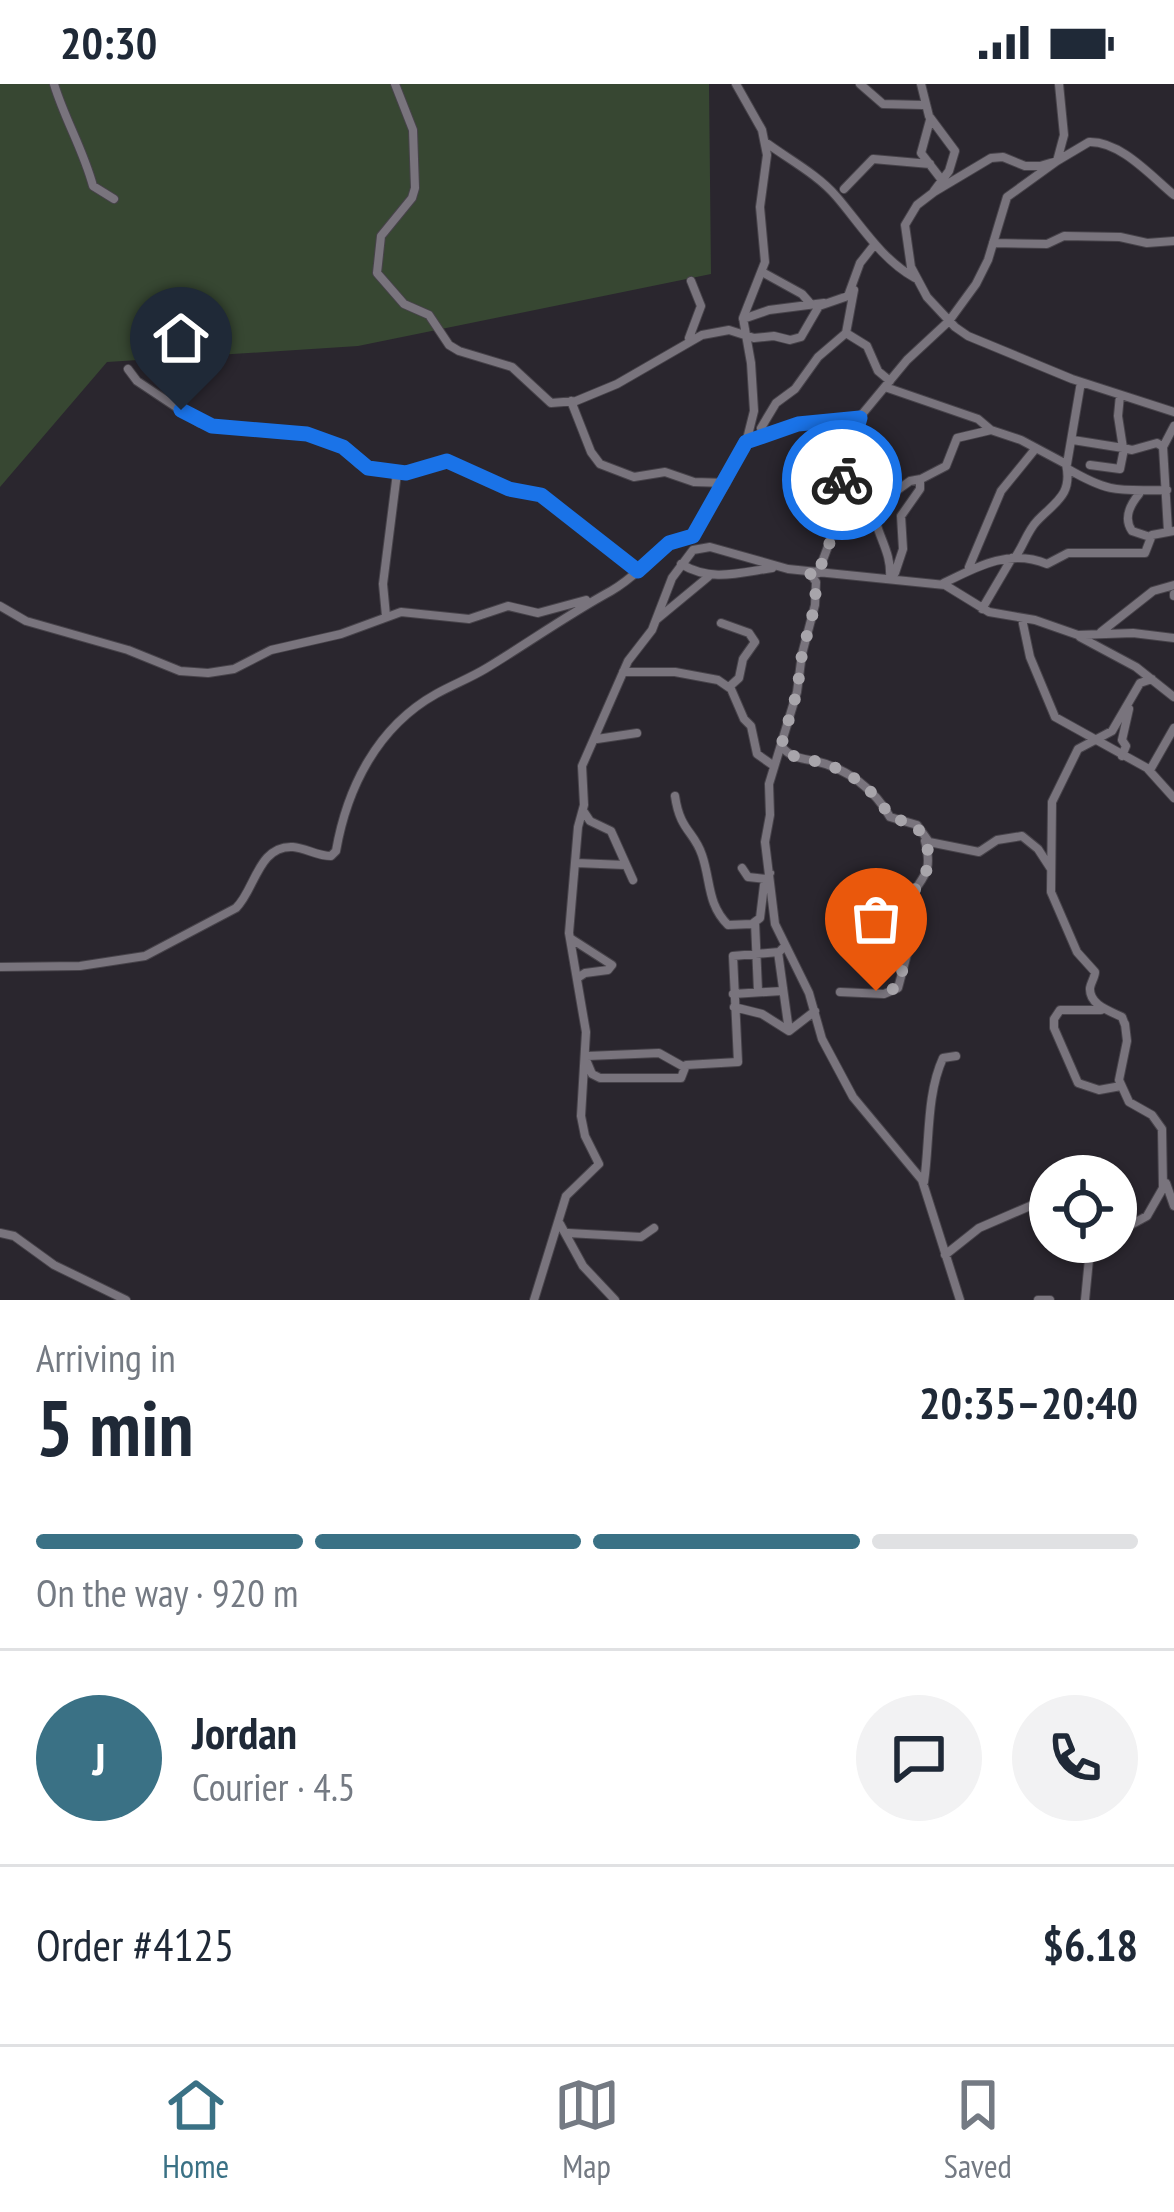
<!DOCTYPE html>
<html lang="en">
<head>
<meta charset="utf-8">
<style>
  :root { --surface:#fff; --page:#f2f2f3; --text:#1f2937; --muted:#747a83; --line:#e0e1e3; --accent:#3a7185 }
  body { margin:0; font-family:"PT Sans Narrow",sans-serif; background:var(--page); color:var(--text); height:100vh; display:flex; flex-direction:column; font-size:45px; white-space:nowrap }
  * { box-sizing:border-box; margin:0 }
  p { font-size:39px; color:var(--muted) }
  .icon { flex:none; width:66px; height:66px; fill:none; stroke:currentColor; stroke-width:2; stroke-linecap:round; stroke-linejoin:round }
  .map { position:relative; height:1216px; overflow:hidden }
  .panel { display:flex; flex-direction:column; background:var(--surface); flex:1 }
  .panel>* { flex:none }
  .fabs { position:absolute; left:1029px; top:1071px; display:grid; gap:24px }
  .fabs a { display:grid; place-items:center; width:108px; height:108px; border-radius:50%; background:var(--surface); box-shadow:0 3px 9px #0004; font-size:60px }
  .pin { position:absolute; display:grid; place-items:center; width:102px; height:102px; color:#fff; margin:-123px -51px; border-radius:50% 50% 50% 0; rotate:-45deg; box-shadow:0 0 12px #0007 }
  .pin .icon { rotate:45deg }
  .courier { position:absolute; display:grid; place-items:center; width:120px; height:120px; margin:-60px; border:9px solid #1a73e8; border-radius:50%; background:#fff; color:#222; box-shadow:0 3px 15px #0007 }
  .overview em { font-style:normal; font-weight:700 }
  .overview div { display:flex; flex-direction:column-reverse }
  .overview { display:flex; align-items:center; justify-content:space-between; height:204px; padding:0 36px }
  h1 { font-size:78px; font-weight:700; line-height:90px }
  .bar { display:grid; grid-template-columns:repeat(4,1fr); gap:18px 12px; align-content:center; height:144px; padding:0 36px }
  .bar i { height:15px; border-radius:9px; background:var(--line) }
  .bar .active { background:var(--accent) }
  .bar p { grid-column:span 4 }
  .line { display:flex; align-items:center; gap:30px; padding:0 36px; border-top:3px solid var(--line) }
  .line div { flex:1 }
  .round { display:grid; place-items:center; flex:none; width:126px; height:126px; border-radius:63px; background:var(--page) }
  .status { display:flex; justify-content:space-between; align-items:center; height:84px; padding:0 60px; background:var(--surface); direction:ltr }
  .status svg { height:33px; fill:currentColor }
  .menu { display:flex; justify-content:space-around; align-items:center; height:168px; border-top:3px solid var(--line); background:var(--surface); font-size:33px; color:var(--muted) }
  .menu a { display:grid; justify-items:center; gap:6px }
  .menu .active { color:var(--accent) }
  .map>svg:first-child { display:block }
</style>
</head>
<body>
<div class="status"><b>20:30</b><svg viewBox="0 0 49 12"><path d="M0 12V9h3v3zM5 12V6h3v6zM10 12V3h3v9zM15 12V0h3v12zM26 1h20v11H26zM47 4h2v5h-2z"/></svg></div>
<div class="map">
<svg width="1174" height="1216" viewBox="0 0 1174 1216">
  <rect width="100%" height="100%" fill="#2a262e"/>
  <path fill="#374732" d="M 0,0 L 709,0 L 711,190 L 358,262 L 107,278 L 0,403 Z"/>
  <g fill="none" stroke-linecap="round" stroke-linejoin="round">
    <defs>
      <path id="minor" d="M 54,0 C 65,36 83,65 93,102 L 114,115
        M 395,0 L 413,46 L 415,104 L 412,114 L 381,152 L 377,189 L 404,220 L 429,231 L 449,261 L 459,267 L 512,283 L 551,319 L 576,317 L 617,300 L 702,251 L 729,246 L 754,254 L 774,252 L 790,256 L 801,253 L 819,222 L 848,212 L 860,179 L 875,160
        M 860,0 L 883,20 L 923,21
        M 921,0 L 929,32 L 955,67 L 949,87 L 934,107
        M 930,36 L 921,69 L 941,95
        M 768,60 C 790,76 818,91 836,112 C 861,141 881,175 915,194
        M 844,105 L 873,75 L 930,80
        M 1174,111 C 1150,91 1120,57 1089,58 L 1057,77 L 1040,82 L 1025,82 L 1003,73 L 991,74 L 934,108 L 917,121 L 905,141 L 911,183 L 927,213 L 955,243 L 968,252 L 1072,295 L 1174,328
        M 993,159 L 1047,160 L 1064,152 L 1120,153 L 1147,159 L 1174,157
        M 762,188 L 802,210 L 809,218
        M 743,235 L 769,226 L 824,219
        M 846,249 L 867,262 L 878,287 L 890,297
        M 689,254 L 701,222 L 691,197
        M 128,285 L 137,297 L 200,339 L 270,349 L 307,350 L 343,363 L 359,380 L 383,387 L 406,389 L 447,377 L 509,405 L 541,411 L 638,487
        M 885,303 L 978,335 L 991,346 L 1021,356 L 1066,380 C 1073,411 1055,418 1037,437 C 1028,446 1023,462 1016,472
        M 1120,311 L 1118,332 L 1123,364 L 1132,366 L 1157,359 L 1163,363 L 1168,447
        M 571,317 L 591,368 L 600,380 L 634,393 L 665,388 L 694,398 L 726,399
        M 761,344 L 776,319 L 795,305 L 818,273 L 846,249 L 854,206
        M 1073,356 L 1123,364
        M 746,359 L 798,341 L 859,334
        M 1163,363 L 1174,342
        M 1067,380 L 1081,298
        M 1090,381 L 1120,385 L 1124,365
        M 1068,385 C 1111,410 1119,406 1167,406
        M 1139,410 C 1130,421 1123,434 1132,447 L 1150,453
        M 681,480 C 711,498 738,489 772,484
        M 969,483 L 1001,407 L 1036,364
        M 809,488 L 816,498 L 815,521 L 802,570 L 797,608 L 769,700 L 770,731 L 765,758 L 775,840 L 809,909 L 822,955 L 853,1013 L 922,1096 L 960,1216
        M 818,489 L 830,457 L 842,392 L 859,334 L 907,276 L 949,237 L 976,200 L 988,176 L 1007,113 L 1057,77 L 1064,51 L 1059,0
        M 895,489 L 903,465 L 901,432 L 920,405 L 920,396
        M 890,494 C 892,465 874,449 874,423 L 910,397 L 921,395 L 946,382 L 957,354 L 991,346
        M 942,500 C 976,483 1009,464 1047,480 L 1068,469 L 1145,469 L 1152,451 L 1174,447
        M 1174,510 L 1174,512
        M 0,522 L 26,537 L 128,566 L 180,587 L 208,589 L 234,585 L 271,566 L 341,550 L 401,528 L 469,535 L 508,522 L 538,529 L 586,516
        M 982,525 L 1012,474
        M 386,532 L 383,500 L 397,389
        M 1022,535 L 1030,573 L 1055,633 L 1147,684 L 1174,714
        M 656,536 L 708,493
        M 721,539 L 749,549 L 755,558 L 743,575 L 739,594 L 729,603
        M 1101,548 L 1153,507 L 1174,501
        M 1080,553 L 1136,583 L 1174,613
        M 623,588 L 675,588 L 718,596 L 731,605 L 744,635 L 751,642 L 757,670 L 774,682
        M 597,655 L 637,649
        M 781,662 C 791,674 800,674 815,677 C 847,684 875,706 890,733 L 917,741 L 929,758 L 979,768 L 997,756 L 1022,752 L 1038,765 L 1051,785
        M 1122,672 L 1126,662 L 1122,656 L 1129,625
        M 1150,686 L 1174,644
        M 675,712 C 680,747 694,747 702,771 C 711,797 707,820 728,841 L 752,840 L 760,834 L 764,801 L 770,789
        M 584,728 L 590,737 L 611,747 L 633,796
        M 576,779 L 625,781
        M 742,784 L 748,793 L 766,795
        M 755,838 L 758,907
        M 570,854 L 612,881 L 608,886 L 585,889 L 579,893
        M 778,868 L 789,947
        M 0,883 L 80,882 L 145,872 L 236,824 C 255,806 258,761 293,763 C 306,764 317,772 331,772 L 336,767 C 347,704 377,643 436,610 C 452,601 470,594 485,585 C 528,559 567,531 611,507 C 642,490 658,460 693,452 L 726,399 L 746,359 L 754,327 L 751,279 L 743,234 L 765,178 L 760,123 L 767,71 L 762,46 L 736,0
        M 840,908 L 884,910 L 898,904 L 914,844 L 907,819 C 921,792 934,792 925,757
        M 733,910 L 782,907
        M 734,923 L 762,930 L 789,947 L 815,927
        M 1101,926 L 1060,926 L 1054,935 L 1054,944 L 1078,999 L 1099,1006 L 1121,1002
        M 1125,941 L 1122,933 C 1110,927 1089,921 1090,904 C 1091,898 1095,893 1095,888 L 1077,868 L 1051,808 L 1052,718 L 1078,665 L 1112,647 L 1140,599 L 1152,595
        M 587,972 L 659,969 L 684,983
        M 587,978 L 592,990 L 600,994 L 681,994 L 686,981 L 738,978 L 733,872 L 779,868 L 784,863
        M 924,1098 C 930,1058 926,1011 943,974 L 956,972
        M 1166,1099 L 1174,1122
        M 560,1140 L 583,1182 L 615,1216
        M 0,1149 L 14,1152 L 54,1181 L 126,1216
        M 568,1149 L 641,1153 L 654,1144
        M 1116,1149 L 1147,1132 L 1163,1104 L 1162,1045 L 1152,1031 L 1129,1018 L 1119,996 L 1127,957 L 1125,940
        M 945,1171 L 979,1144 L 1037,1119 L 1042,1110
        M 534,1216 L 566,1112 L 599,1080 L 585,1052 L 581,1032 L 586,948 L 569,849 L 578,743 L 584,721 L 582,682 L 628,577 L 652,546 L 672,494 L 693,466 L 710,463 L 788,485 L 945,501 L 989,528 L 1035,536 L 1078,551 L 1133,549 L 1174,554
        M 1038,1216 L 1050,1216
        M 1085,1216 L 1090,1165 L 1098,1158"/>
    </defs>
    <use href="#minor" stroke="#47434a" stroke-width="10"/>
    <use href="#minor" stroke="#79747d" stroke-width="8"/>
  </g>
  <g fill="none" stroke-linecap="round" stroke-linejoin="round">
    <path stroke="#a8a5ab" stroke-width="12" stroke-dasharray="0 21.6" d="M 842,396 L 830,458 L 818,489 L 809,488 L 816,498 L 815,521 L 802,570 L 797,608 L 781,662 C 791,674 800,674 815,677 C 847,684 875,706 890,733 L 916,741 C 941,784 926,783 907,819 L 914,844 L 898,902 L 884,910 L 876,907"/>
    <path stroke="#1a73e8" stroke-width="15" d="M 181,326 L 212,342 L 307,350 L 343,363 L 368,384 L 406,389 L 447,377 L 509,405 L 541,411 L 638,487 L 669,459 L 693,452 L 746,358 L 798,340 L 860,334 L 842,396"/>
  </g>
</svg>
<div class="fabs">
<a><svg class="icon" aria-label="locate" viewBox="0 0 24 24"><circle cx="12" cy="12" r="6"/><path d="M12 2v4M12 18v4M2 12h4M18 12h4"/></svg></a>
</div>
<div class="pin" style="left:876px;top:907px;background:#ea580c"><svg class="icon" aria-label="bag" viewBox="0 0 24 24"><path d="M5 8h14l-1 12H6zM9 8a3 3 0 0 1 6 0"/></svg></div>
<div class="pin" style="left:181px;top:326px;background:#1f2937"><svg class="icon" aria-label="home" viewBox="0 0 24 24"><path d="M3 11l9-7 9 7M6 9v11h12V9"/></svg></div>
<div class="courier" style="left:842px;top:396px"><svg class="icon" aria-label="bike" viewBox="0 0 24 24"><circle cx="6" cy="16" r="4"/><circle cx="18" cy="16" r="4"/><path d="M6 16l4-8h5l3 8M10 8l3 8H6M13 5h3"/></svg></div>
</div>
<section class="panel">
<div class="overview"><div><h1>5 min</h1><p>Arriving in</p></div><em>20:35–20:40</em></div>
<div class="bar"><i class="active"></i><i class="active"></i><i class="active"></i><i></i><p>On the way · 920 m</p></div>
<div class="line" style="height:216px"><b class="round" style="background:var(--accent);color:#fff">J</b><div><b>Jordan</b><p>Courier · 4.5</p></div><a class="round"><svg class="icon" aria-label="chat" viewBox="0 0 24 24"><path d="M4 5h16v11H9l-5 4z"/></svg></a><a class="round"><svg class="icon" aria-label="phone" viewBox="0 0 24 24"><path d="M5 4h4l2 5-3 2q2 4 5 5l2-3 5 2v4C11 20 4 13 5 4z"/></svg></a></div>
<div class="line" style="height:156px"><div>Order #4125</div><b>$6.18</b></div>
</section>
<nav class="menu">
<a class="active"><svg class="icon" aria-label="home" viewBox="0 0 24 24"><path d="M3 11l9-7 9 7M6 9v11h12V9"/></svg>Home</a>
<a><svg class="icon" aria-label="map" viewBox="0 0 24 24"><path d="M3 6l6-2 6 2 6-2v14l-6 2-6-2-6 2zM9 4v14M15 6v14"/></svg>Map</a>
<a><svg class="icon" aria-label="saved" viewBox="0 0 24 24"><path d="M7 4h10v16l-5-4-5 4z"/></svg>Saved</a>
</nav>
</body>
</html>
